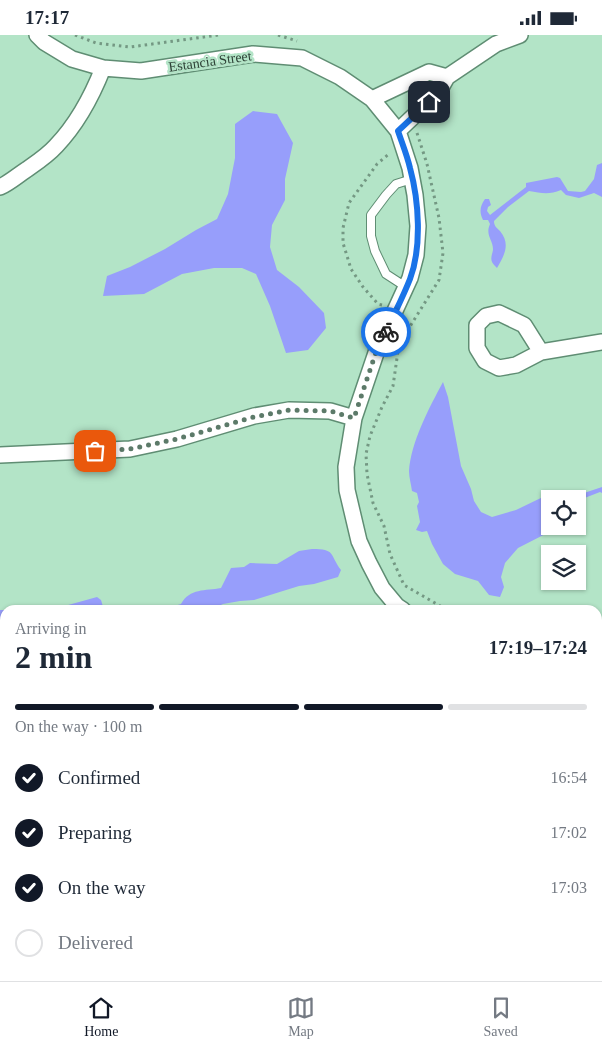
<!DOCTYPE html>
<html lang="en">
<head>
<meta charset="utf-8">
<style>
  :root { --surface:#fff; --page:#f6f6f7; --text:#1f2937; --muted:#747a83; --line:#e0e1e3; --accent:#111827 }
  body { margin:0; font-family:Georgia,serif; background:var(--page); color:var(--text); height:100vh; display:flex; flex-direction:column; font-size:19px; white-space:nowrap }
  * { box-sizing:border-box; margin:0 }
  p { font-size:16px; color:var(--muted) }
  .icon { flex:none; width:28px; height:28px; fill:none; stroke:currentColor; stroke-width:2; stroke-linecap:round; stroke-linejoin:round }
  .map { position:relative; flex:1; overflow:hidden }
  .details { position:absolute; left:0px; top:570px; width:602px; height:376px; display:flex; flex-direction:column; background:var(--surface); border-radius:15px 15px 0 0; box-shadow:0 1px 4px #0004 }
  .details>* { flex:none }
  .controls { position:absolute; left:541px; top:455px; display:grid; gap:10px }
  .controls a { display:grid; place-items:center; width:45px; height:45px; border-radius:0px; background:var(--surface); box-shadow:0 1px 4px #0004; font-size:25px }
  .pin { position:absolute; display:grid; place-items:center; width:42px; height:42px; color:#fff; margin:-21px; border-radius:10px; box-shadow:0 2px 8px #0006 }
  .courier { position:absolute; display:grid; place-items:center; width:50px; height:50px; margin:-25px; border:4px solid #1a73e8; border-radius:50%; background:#fff; color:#222; box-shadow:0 1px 6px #0007 }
  .head em { font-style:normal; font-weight:600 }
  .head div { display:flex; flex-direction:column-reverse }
  .head { display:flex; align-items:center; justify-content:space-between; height:85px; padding:0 15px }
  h1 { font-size:32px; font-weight:600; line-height:38px }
  .bar { display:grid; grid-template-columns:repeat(4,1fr); gap:8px 5px; align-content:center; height:60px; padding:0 15px }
  .bar i { height:6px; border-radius:4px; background:var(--line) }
  .bar .active { background:var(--accent) }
  .bar p { grid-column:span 4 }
  ol { padding:0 15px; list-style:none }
  li { display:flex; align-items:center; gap:15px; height:55px }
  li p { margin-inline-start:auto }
  li .icon { padding:5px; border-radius:50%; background:var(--accent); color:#fff; stroke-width:4 }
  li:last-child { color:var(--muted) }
  li i { width:28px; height:28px; border:2px solid var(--line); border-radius:50% }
  .status { display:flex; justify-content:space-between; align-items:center; height:35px; padding:0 25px; background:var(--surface); direction:ltr }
  .status svg { height:14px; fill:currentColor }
  .tabs { display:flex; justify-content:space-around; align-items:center; height:70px; border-top:1px solid var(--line); background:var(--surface); font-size:14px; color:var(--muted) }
  .tabs a { display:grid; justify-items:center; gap:2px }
  .tabs .active { color:var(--accent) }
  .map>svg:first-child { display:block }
</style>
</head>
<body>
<div class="status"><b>17:17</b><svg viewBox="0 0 49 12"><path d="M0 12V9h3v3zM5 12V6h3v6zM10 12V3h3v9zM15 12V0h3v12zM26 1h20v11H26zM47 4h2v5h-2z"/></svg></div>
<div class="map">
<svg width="602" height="946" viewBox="0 0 602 946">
  <rect width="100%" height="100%" fill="#b3e4c7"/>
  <path fill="#979efb" d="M 253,76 L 277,79 L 293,108 L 285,144 L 285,165 L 272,190 L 270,212 L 277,235 L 299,252 L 324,278 L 326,293 L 308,315 L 286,318 L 270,271 L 256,239 L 242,233 L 214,233 L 182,239 L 144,259 L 103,261 L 107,241 L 130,232 L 165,214 L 196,195 L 217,184 L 228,159 L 235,123 L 235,89 Z
    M 602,128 L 602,162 L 594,158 L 579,163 L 566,160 L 561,155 C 549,160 541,158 529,156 L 508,172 L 494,186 C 494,191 496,192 500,196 C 511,209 504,221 497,233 C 495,231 493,229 492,227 C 490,222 493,218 493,214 C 493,205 485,200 490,189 L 488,185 L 483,185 C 479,177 480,171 485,164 L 489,164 L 491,170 L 488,172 L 487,176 L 490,180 L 526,152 L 526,148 L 557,142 L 560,143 L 568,156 L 581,157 L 585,156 L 594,144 L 597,130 Z
    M 443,347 L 448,362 L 461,431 L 471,454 L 474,466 L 481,477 L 492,482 L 516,475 L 545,461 L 569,455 L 572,462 L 602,452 L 602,458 L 600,457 L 582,464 L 581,467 L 578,472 L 578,464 L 550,464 L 550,491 L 561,491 L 518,513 L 505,528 L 501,542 L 504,552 L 500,562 L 489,560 L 478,546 L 455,539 L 443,529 L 432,509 L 427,496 L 422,497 L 416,495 L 420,487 L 417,471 L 419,467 L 417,458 L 412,456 C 411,449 409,442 409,436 C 411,407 429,373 443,347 Z
    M 312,514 C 336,514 329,519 341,535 L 338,542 L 314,549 L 299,551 L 254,565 L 240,566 L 223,569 L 210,575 L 162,575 L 181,569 C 190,553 205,556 221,553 L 231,533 L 244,532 L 250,528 L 277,529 L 299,516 Z
    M 97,562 L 101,565 L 104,575 L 39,575 L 51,571 L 61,572 Z
    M 0,575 L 17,575 L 5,575 L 5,628 L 0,628 Z"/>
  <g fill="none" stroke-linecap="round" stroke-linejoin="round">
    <defs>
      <path id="service" d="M 406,252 L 386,239 L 375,216 L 371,201 L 371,180 L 386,160 L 396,149 L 412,144"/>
      <path id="minor" d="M 37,0 L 44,7 L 72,24 L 103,33 L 141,36 L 253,19 L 302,23 L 340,42 L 372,64 L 398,96 L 410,133 L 415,160 L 418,191 L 416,220 L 410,243 L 377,315 L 354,383 L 346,432 L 347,455 L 359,506 L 369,528 L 382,553 L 397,571 L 403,575
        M 447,42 L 496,9 L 520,0
        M 372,64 L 429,37 L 447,42 L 438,58 L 398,96
        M 0,152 C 9,148 17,141 26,135 C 36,128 47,121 56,111 C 77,89 92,61 103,33
        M 541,317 L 524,290 L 499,278 L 486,281 L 477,290 L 477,313 L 485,326 L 499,333 L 516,330 L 541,317 L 602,307
        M 0,420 L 130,414 L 177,404 L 254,381 L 289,375 L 330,376 L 354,383
        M 598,629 L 602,624
        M 598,700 L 602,702
        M 0,783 L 5,782
        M 598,788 L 602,804
        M 286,941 L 287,946"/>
      <path id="tertiary" d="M 598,864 L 602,863
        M 253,946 L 272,941"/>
    </defs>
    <use href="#service" stroke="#5f8d73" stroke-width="10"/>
    <use href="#minor" stroke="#5f8d73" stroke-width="18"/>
    <use href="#tertiary" stroke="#5f8d73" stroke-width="20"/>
    <path stroke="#749883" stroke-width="3" stroke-dasharray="2.5 4" stroke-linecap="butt" d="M 75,0 L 96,8 L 130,12 L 219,0
      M 278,0 L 297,6
      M 417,98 L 427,129 L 439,183 L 443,218 L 439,245 L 399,309 L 393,351 L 382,372 L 370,401 L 366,419 L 367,439 L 373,468 L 384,491 L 390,519 L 404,550 L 447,575
      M 382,270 L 378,269 L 363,252 L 351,234 L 343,208 L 343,193 L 349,168 L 377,129 L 390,118
      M 598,595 L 602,593
      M 598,901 L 602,900
      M 408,946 L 427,941"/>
    <use href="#service" stroke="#fff" stroke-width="8"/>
    <use href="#minor" stroke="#fff" stroke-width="15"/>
    <use href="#tertiary" stroke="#fff" stroke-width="18"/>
  </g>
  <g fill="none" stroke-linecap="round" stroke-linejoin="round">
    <path stroke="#5c7a69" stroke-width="5" stroke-dasharray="0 9" d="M 95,416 L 130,414 L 177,404 L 254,382 L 289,375 L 330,376 L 354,383 L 377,314 L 386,297"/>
    <path stroke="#1a73e8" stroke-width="6" d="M 386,297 C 394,279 403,262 410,244 C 422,212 419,166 410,133 C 407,120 402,108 398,96 L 429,67"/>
  </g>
  <g text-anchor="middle" stroke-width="5" stroke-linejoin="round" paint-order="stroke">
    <g font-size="14" fill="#2d4136" stroke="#b3e4c7">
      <text transform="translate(210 26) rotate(-8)" y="5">Estancia Street</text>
    </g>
  </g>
</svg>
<div class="controls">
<a><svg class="icon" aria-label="locate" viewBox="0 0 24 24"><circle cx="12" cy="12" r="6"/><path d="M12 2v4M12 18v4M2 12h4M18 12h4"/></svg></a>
<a><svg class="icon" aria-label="layers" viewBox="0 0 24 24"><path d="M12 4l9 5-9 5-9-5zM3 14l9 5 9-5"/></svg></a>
</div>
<div class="pin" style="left:95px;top:416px;background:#ea580c"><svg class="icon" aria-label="bag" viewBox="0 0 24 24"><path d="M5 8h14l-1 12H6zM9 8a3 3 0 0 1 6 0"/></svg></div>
<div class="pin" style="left:429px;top:67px;background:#1f2937"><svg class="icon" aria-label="home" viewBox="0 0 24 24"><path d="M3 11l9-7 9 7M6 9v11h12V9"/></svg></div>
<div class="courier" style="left:386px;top:297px"><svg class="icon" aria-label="bike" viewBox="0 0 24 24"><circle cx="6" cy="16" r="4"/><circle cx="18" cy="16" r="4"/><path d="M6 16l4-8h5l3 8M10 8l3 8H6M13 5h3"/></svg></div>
<section class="details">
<div class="head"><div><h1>2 min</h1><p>Arriving in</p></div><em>17:19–17:24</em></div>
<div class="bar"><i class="active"></i><i class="active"></i><i class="active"></i><i></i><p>On the way · 100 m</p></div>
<ol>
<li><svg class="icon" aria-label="check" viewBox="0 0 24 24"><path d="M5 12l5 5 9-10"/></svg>Confirmed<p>16:54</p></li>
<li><svg class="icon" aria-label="check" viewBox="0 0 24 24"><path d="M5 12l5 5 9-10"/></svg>Preparing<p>17:02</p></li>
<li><svg class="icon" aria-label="check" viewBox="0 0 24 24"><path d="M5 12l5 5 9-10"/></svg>On the way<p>17:03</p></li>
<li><i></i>Delivered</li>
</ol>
</section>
</div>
<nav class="tabs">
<a class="active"><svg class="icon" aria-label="home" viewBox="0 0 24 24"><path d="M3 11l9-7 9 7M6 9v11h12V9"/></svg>Home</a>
<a><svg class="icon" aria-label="map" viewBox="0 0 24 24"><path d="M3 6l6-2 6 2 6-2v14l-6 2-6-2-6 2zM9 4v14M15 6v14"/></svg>Map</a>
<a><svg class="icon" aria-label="saved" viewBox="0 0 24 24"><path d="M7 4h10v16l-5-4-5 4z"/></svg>Saved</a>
</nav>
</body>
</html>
